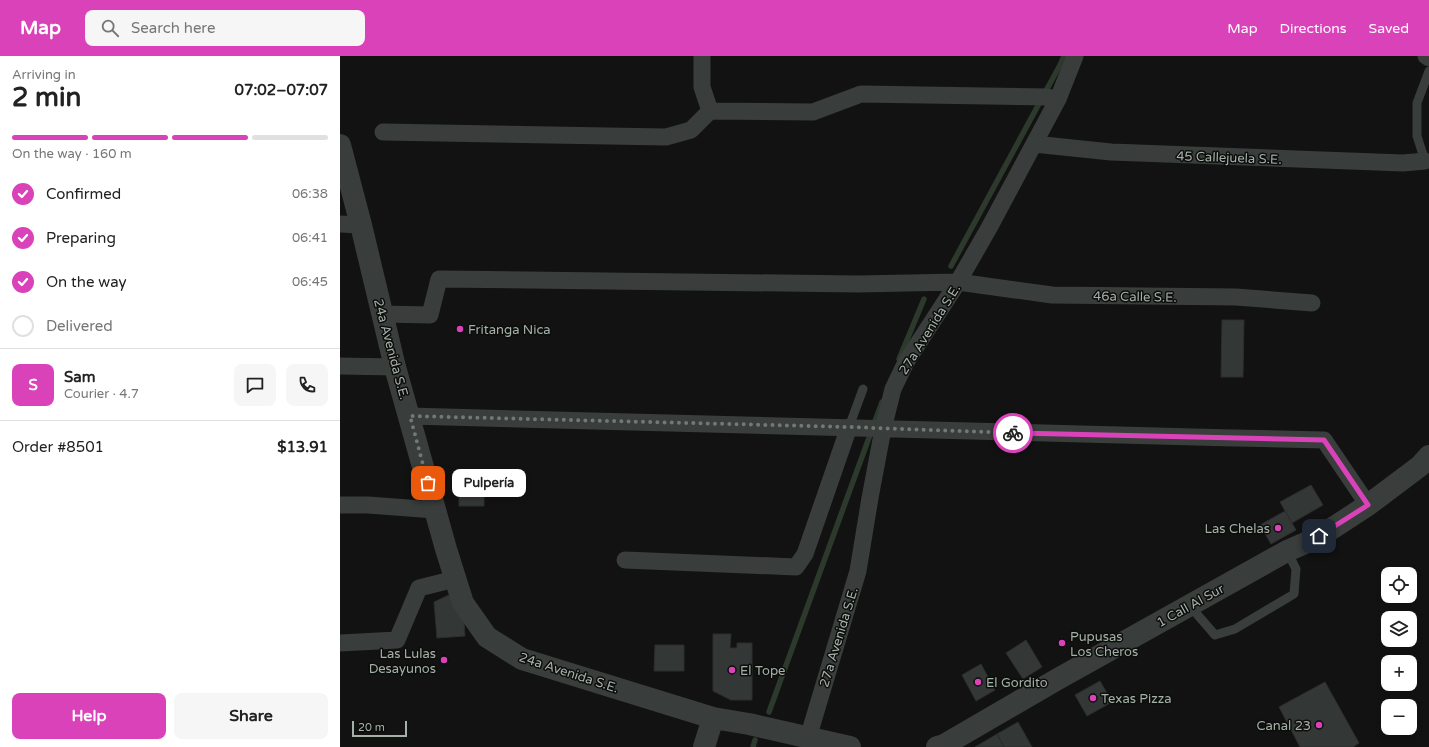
<!DOCTYPE html>
<html lang="en">
<head>
<meta charset="utf-8">
<style>
  :root { --surface:#fff; --page:#f6f6f6; --text:#222; --muted:#767676; --line:#e0e0e0; --accent:#d942b8 }
  body { margin:0; font-family:"Varela Round",sans-serif; background:var(--page); color:var(--text); height:100vh; display:flex; flex-direction:column; font-size:15px; white-space:nowrap }
  * { box-sizing:border-box; margin:0 }
  p { font-size:13px; color:var(--muted) }
  .icon { flex:none; width:22px; height:22px; fill:none; stroke:currentColor; stroke-width:2; stroke-linecap:round; stroke-linejoin:round }
  .map { position:relative; flex:1; overflow:hidden }
  .sheet { display:flex; flex-direction:column; background:var(--surface); width:340px }
  .sheet>* { flex:none }
  .fabs { position:absolute; left:1041px; top:511px; display:grid; gap:8px }
  .fabs a { display:grid; place-items:center; width:36px; height:36px; border-radius:8px; background:var(--surface); box-shadow:0 2px 6px #0003; font-size:20px }
  .scale { position:absolute; left:12px; bottom:10px; width:55px; box-sizing:border-box; padding-left:4px; border:2px solid #a4b1a7; border-top:0; font-size:11px; line-height:14px; white-space:nowrap; color:#a4b1a7; -webkit-text-stroke:3px #0c0d0c; paint-order:stroke }
  .pin { position:absolute; display:grid; place-items:center; width:34px; height:34px; color:#fff; margin:-17px; border-radius:8px; box-shadow:0 2px 6px #0006 }
  .courier { position:absolute; display:grid; place-items:center; width:40px; height:40px; margin:-20px; border:3px solid #d942b8; border-radius:50%; background:#fff; color:#222; box-shadow:0 1px 5px #0007 }
  .bubble { position:absolute; height:28px; border-radius:8px; background:var(--surface); box-shadow:0 2px 6px #0003; font-size:13px; font-weight:800; line-height:28px; text-align:center }
  .overview em { font-style:normal; font-weight:800 }
  .overview div { display:flex; flex-direction:column-reverse }
  .overview { display:flex; align-items:center; justify-content:space-between; height:68px; padding:0 12px }
  h1 { font-size:26px; font-weight:800; line-height:30px }
  .bar { display:grid; grid-template-columns:repeat(4,1fr); gap:6px 4px; align-content:center; height:48px; padding:0 12px }
  .bar i { height:5px; border-radius:3px; background:var(--line) }
  .bar .current { background:var(--accent) }
  .bar p { grid-column:span 4 }
  .line { display:flex; align-items:center; gap:10px; padding:0 12px; border-top:1px solid var(--line) }
  .line div { flex:1 }
  .round { display:grid; place-items:center; flex:none; width:42px; height:42px; border-radius:8px; background:var(--page) }
  ol { padding:0 12px; list-style:none }
  li { display:flex; align-items:center; gap:12px; height:44px }
  li p { margin-inline-start:auto }
  li .icon { padding:4px; border-radius:50%; background:var(--accent); color:#fff; stroke-width:4 }
  li:last-child { color:var(--muted) }
  li i { width:22px; height:22px; border:2px solid var(--line); border-radius:50% }
  .button { display:flex; gap:8px; margin-top:auto; padding:8px 12px }
  .button a { flex:1; height:46px; border-radius:8px; background:var(--accent); color:#fff; font-size:16px; font-weight:800; line-height:46px; text-align:center }
  .button a+a { background:var(--page); color:var(--text) }
  header { display:flex; align-items:center; gap:24px; box-sizing:border-box; height:56px; padding:0 20px; background:var(--accent); color:#fff }
  header strong { font-size:19px }
  nav { display:flex; gap:22px; margin-inline-start:auto; font-size:14px }
  .search { width:280px; height:36px; background:var(--page); display:flex; align-items:center; gap:10px; box-sizing:border-box; padding:0 14px; border-radius:8px; color:var(--muted); font-size:15px }
  main { display:flex; flex:1; min-height:0 }
  .map>svg:first-child { display:block }
</style>
</head>
<body>
<header>
<strong>Map</strong>
<div class="search"><svg class="icon" aria-label="search" viewBox="0 0 24 24"><circle cx="10" cy="10" r="6"/><path d="M15 15l6 6"/></svg>Search here</div>
<nav><a>Map</a><a>Directions</a><a>Saved</a></nav>
</header>
<main>
<section class="sheet">
<div class="overview"><div><h1>2 min</h1><p>Arriving in</p></div><em>07:02–07:07</em></div>
<div class="bar"><i class="current"></i><i class="current"></i><i class="current"></i><i></i><p>On the way · 160 m</p></div>
<ol>
<li><svg class="icon" aria-label="check" viewBox="0 0 24 24"><path d="M5 12l5 5 9-10"/></svg>Confirmed<p>06:38</p></li>
<li><svg class="icon" aria-label="check" viewBox="0 0 24 24"><path d="M5 12l5 5 9-10"/></svg>Preparing<p>06:41</p></li>
<li><svg class="icon" aria-label="check" viewBox="0 0 24 24"><path d="M5 12l5 5 9-10"/></svg>On the way<p>06:45</p></li>
<li><i></i>Delivered</li>
</ol>
<div class="line" style="height:72px"><b class="round" style="background:var(--accent);color:#fff">S</b><div><b>Sam</b><p>Courier · 4.7</p></div><a class="round"><svg class="icon" aria-label="chat" viewBox="0 0 24 24"><path d="M4 5h16v11H9l-5 4z"/></svg></a><a class="round"><svg class="icon" aria-label="phone" viewBox="0 0 24 24"><path d="M5 4h4l2 5-3 2q2 4 5 5l2-3 5 2v4C11 20 4 13 5 4z"/></svg></a></div>
<div class="line" style="height:52px"><div>Order #8501</div><b>$13.91</b></div>
<div class="button"><a>Help</a><a>Share</a></div>
</section>
<div class="map">
<svg width="1089" height="691" viewBox="0 0 1089 691">
  <rect width="100%" height="100%" fill="#111211"/>
  <g fill="none" stroke-linecap="round" stroke-linejoin="round">
    <path stroke="#2c392c" stroke-width="5.5" d="M 611,210 L 720,9 L 724,0
      M 559,303 L 584,243
      M 429,656 L 542,346
      M 413,691 L 415,684"/>
  </g>
  <path fill="#333735" stroke="#2b2e2d" d="M 882,264 L 904,264 L 903,321 L 881,321 Z
    M 971,429 L 983,449 L 952,467 L 940,446 Z
    M 119,437 L 144,438 L 144,450 L 119,450 Z
    M 945,455 L 956,474 L 931,488 L 920,469 Z
    M 109,539 L 124,566 L 125,580 L 97,582 L 94,546 Z
    M 373,578 L 391,578 L 390,592 L 397,592 L 397,587 L 412,587 L 412,644 L 391,644 L 373,635 Z
    M 686,584 L 702,611 L 683,623 L 666,597 Z
    M 315,589 L 344,589 L 344,615 L 314,615 Z
    M 641,608 L 655,634 L 636,645 L 622,619 Z
    M 760,625 L 772,646 L 747,660 L 735,639 Z
    M 985,626 L 1019,687 L 1013,691 L 960,691 L 939,651 Z
    M 678,666 L 692,691 L 664,691 L 657,678 Z
    M 657,678 L 664,691 L 635,691 Z"/>
  <g fill="none" stroke-linecap="round" stroke-linejoin="round">
    <path stroke="#393d3b" stroke-width="9" d="M 1088,106 L 1085,105 L 1077,80 L 1077,47 L 1089,15
      M 509,371 L 523,333
      M 849,549 L 875,579 L 895,573 L 954,538 L 956,513 L 947,495"/>
    <path stroke="#393d3b" stroke-width="17" d="M 362,0 L 362,31 L 370,55
      M 1086,0 L 1089,2
      M 43,76 L 326,81 L 351,74 L 370,55 L 473,56 L 521,38 L 707,41 L 718,43
      M 694,88 L 771,96 L 1063,107 L 1085,105
      M 0,168 L 21,169
      M 42,258 L 90,259 L 99,223 L 518,228 L 618,226 L 712,239 L 896,241 L 972,247
      M 0,310 L 55,311
      M 70,360 C 374,366 679,378 984,384 L 1028,449
      M 0,449 L 28,449 L 95,454
      M 285,504 L 456,511 L 465,498 L 509,371
      M 0,587 L 57,584 L 79,532 L 115,523
      M 468,682 L 518,515 L 530,442 L 543,373 L 553,333 L 566,306 L 618,226 L 649,172 L 718,43 L 735,0"/>
    <path stroke="#393d3b" stroke-width="22" d="M 0,89 L 21,169 L 55,311 L 106,493 L 123,547 L 147,581 L 182,603 L 373,662 L 409,668 L 510,691
      M 364,691 L 373,662
      M 597,691 L 604,689 L 716,624 L 947,495 L 979,481 L 1028,449 L 1080,410 L 1089,400"/>
  </g>
  <g fill="none" stroke-linecap="round" stroke-linejoin="round">
    <path stroke="#717972" stroke-width="4" stroke-dasharray="0 7.2" d="M 88,427 L 70,360 L 509,371 L 673,377"/>
    <path stroke="#d942b8" stroke-width="5" d="M 673,377 L 984,384 L 1028,449 L 979,480"/>
  </g>
  <g fill="#d942b8" stroke="#0c0d0c" stroke-width="1.5">
    <circle cx="120" cy="273" r="4"/>
    <circle cx="938" cy="472" r="4"/>
    <circle cx="722" cy="587" r="4"/>
    <circle cx="104" cy="604" r="4"/>
    <circle cx="392" cy="614" r="4"/>
    <circle cx="638" cy="626" r="4"/>
    <circle cx="753" cy="642" r="4"/>
    <circle cx="979" cy="669" r="4"/>
  </g>
  <g text-anchor="middle" stroke-width="3" stroke-linejoin="round" paint-order="stroke">
    <g font-size="13" fill="#a4b1a7" stroke="#0c0d0c">
      <text transform="translate(889 101) rotate(2)" y="5">45 Callejuela S.E.</text>
      <text transform="translate(795 240) rotate(1)" y="5">46a Calle S.E.</text>
      <text transform="translate(589 273) rotate(-58)" y="5">27a Avenida S.E.</text>
      <text transform="translate(52 293) rotate(75)" y="5">24a Avenida S.E.</text>
      <text transform="translate(850 549) rotate(-29)" y="5">1 Call Al Sur</text>
      <text transform="translate(498 581) rotate(-73)" y="5">27a Avenida S.E.</text>
      <text transform="translate(229 616) rotate(18)" y="5">24a Avenida S.E.</text>
    </g>
    <g font-size="13" fill="#a4b1a7" stroke="#0c0d0c" text-anchor="start">
      <text x="128" y="278">Fritanga Nica</text>
      <text x="930" y="477" text-anchor="end">Las Chelas</text>
      <text x="730" y="585">Pupusas<tspan x="730" dy="15">Los Cheros</tspan></text>
      <text x="96" y="602" text-anchor="end">Las Lulas<tspan x="96" dy="15">Desayunos</tspan></text>
      <text x="400" y="619">El Tope</text>
      <text x="646" y="631">El Gordito</text>
      <text x="761" y="647">Texas Pizza</text>
      <text x="971" y="674" text-anchor="end">Canal 23</text>
    </g>
  </g>
</svg>
<div class="fabs">
<a><svg class="icon" aria-label="locate" viewBox="0 0 24 24"><circle cx="12" cy="12" r="6"/><path d="M12 2v4M12 18v4M2 12h4M18 12h4"/></svg></a>
<a><svg class="icon" aria-label="layers" viewBox="0 0 24 24"><path d="M12 4l9 5-9 5-9-5zM3 14l9 5 9-5"/></svg></a>
<a>+</a>
<a>−</a>
</div>
<div class="scale">20 m</div>
<div class="pin" style="left:88px;top:427px;background:#ea580c"><svg class="icon" aria-label="bag" viewBox="0 0 24 24"><path d="M5 8h14l-1 12H6zM9 8a3 3 0 0 1 6 0"/></svg></div>
<div class="pin" style="left:979px;top:480px;background:#1f2937"><svg class="icon" aria-label="home" viewBox="0 0 24 24"><path d="M3 11l9-7 9 7M6 9v11h12V9"/></svg></div>
<div class="courier" style="left:673px;top:377px"><svg class="icon" aria-label="bike" viewBox="0 0 24 24"><circle cx="6" cy="16" r="4"/><circle cx="18" cy="16" r="4"/><path d="M6 16l4-8h5l3 8M10 8l3 8H6M13 5h3"/></svg></div>
<div class="bubble" style="left:112px;top:413px;width:74px">Pulpería</div>
</div>
</main>
</body>
</html>
